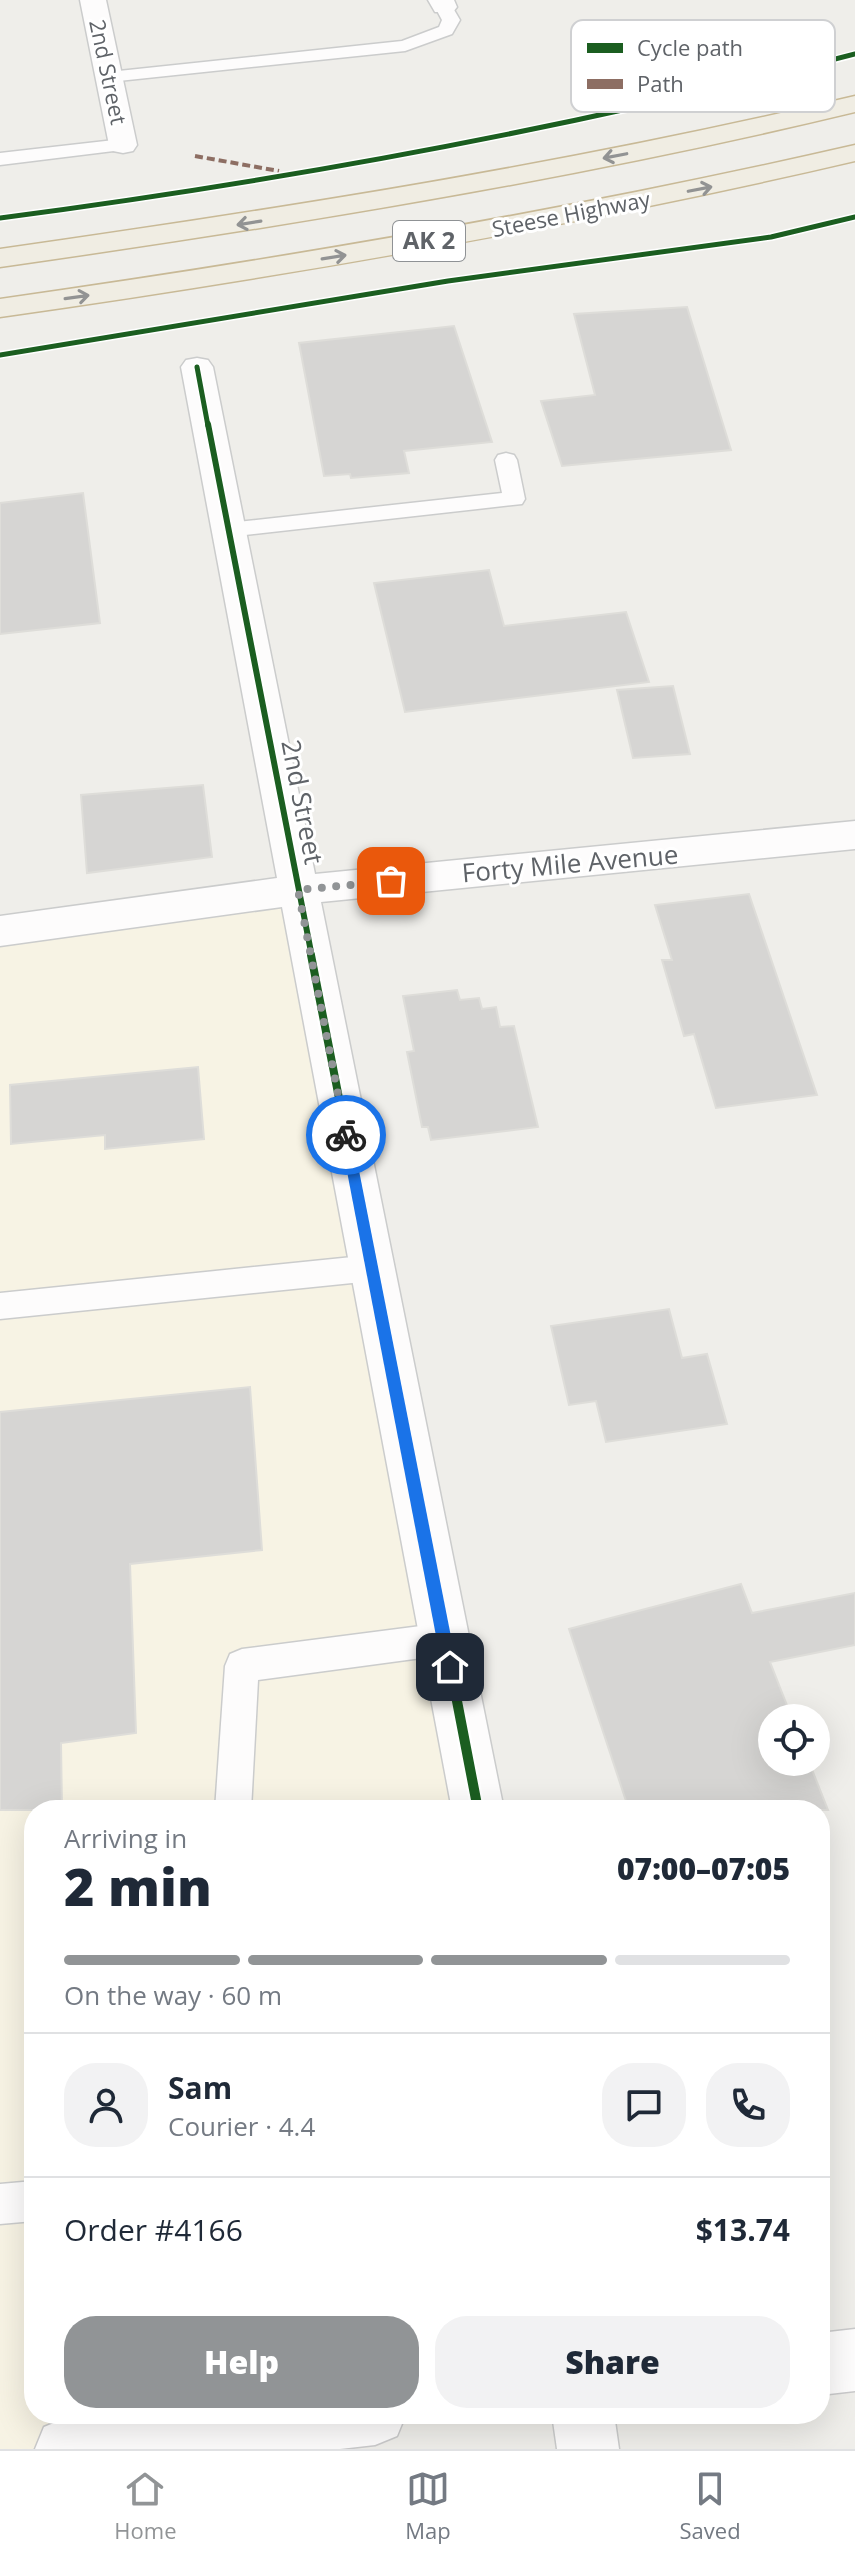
<!DOCTYPE html>
<html lang="en">
<head>
<meta charset="utf-8">
<style>
  :root { --surface:#fff; --page:#f2f2f3; --text:#1f2937; --muted:#747a83; --line:#e0e1e3; --accent:#919496 }
  body { margin:0; font-family:"Open Sans",sans-serif; background:var(--page); color:var(--text); height:100vh; display:flex; flex-direction:column; font-size:30px; white-space:nowrap }
  * { box-sizing:border-box; margin:0 }
  p { font-size:26px; color:var(--muted) }
  .icon { flex:none; width:44px; height:44px; fill:none; stroke:currentColor; stroke-width:2; stroke-linecap:round; stroke-linejoin:round }
  .map { position:relative; flex:1; overflow:hidden }
  .panel { position:absolute; left:24px; top:1800px; width:806px; height:624px; display:flex; flex-direction:column; background:var(--surface); border-radius:32px; box-shadow:0 8px 32px #0002 }
  .panel>* { flex:none }
  .controls { position:absolute; left:758px; top:1704px; display:grid; gap:16px }
  .controls a { display:grid; place-items:center; width:72px; height:72px; border-radius:50%; background:var(--surface); box-shadow:0 8px 32px #0002; font-size:40px }
  .pin { position:absolute; display:grid; place-items:center; width:68px; height:68px; color:#fff; margin:-34px; border-radius:16px; box-shadow:0 4px 12px #0006 }
  .courier { position:absolute; display:grid; place-items:center; width:80px; height:80px; margin:-40px; border:6px solid #1a73e8; border-radius:50%; background:#fff; color:#222; box-shadow:0 2px 10px #0007 }
  .overview em { font-style:normal; font-weight:800 }
  .overview div { display:flex; flex-direction:column-reverse }
  .overview { display:flex; align-items:center; justify-content:space-between; height:136px; padding:0 40px }
  h1 { font-size:52px; font-weight:800; line-height:60px }
  .bar { display:grid; grid-template-columns:repeat(4,1fr); gap:12px 8px; align-content:center; height:96px; padding:0 40px }
  .bar i { height:10px; border-radius:6px; background:var(--line) }
  .bar .on { background:var(--accent) }
  .bar p { grid-column:span 4 }
  .line { display:flex; align-items:center; gap:20px; padding:0 40px; border-top:2px solid var(--line) }
  .line div { flex:1 }
  .round { display:grid; place-items:center; flex:none; width:84px; height:84px; border-radius:32px; background:var(--page) }
  .cta { display:flex; gap:16px; margin-top:auto; padding:16px 40px }
  .cta a { flex:1; height:92px; border-radius:32px; background:var(--accent); color:#fff; font-size:32px; font-weight:800; line-height:92px; text-align:center }
  .cta a+a { background:var(--page); color:var(--text) }
  .menu { display:flex; justify-content:space-around; align-items:center; height:112px; border-top:2px solid var(--line); background:var(--surface); font-size:22px; color:var(--muted) }
  .menu a { display:grid; justify-items:center; gap:4px }
  .menu .on { color:var(--accent) }
  .map>svg:first-child { display:block }
</style>
</head>
<body>
<div class="map">
<svg width="855" height="2449" viewBox="0 0 855 2449">
  <rect width="100%" height="100%" fill="#efeeea"/>
  <path fill="#f7f3e4" d="M 298,890 L 478,1810 L 34,1810 L 34,2414 L 375,2414 L 66,2449 L 0,2449 L 0,922 Z"/>
  <path fill="#d6d5d3" stroke="#deddd9" stroke-width="2" d="M 687,307 L 731,450 L 562,466 L 541,401 L 595,395 L 574,314 Z
    M 454,326 L 492,442 L 404,451 L 409,473 L 351,478 L 350,474 L 324,476 L 299,343 Z
    M 83,493 L 100,623 L 0,634 L 0,503 Z
    M 489,570 L 504,626 L 626,612 L 649,682 L 405,712 L 374,583 Z
    M 673,686 L 690,754 L 633,758 L 617,690 Z
    M 203,785 L 212,857 L 87,873 L 81,795 Z
    M 749,894 L 817,1095 L 716,1108 L 694,1034 L 684,1036 L 662,960 L 672,960 L 655,905 Z
    M 457,990 L 460,1000 L 479,998 L 482,1009 L 496,1007 L 500,1027 L 514,1026 L 538,1127 L 431,1140 L 428,1127 L 422,1127 L 407,1052 L 414,1051 L 403,996 Z
    M 198,1067 L 204,1139 L 105,1149 L 105,1135 L 11,1144 L 10,1085 Z
    M 669,1309 L 682,1358 L 707,1354 L 727,1424 L 606,1442 L 596,1401 L 569,1405 L 551,1326 Z
    M 250,1387 L 262,1550 L 130,1564 L 136,1733 L 61,1743 L 62,1810 L 0,1810 L 0,1412 Z
    M 741,1584 L 752,1613 L 855,1593 L 855,1645 L 770,1662 L 792,1718 L 772,1718 L 772,1762 L 809,1762 L 828,1810 L 629,1810 L 569,1629 Z"/>
  <g fill="none" stroke-linecap="round" stroke-linejoin="round">
    <defs>
      <path id="lane" d="M 444,2 L 450,3 L 460,20 L 452,34 L 405,51 L 109,82 L 100,77 L 109,72 L 402,41 L 439,27 L 442,20 L 435,7 Z
        M 123,139 L 132,145 L 130,149 L 0,165 L 0,153 Z
        M 506,453 L 514,455 L 517,460 L 525,499 L 522,504 L 228,537 L 220,535 L 217,530 L 220,525 L 228,523 L 502,493 L 495,460 L 498,455 Z
        M 372,1255 L 383,1259 L 387,1268 L 383,1277 L 372,1281 L 0,1319 L 0,1293 Z
        M 444,1623 L 456,1627 L 461,1639 L 456,1651 L 444,1655 L 258,1680 L 251,1810 L 215,1810 L 225,1666 L 230,1654 L 242,1649 Z
        M 34,2181 L 34,2221 L 0,2224 L 0,2184 Z"/>
      <path id="street" d="M 80,0 L 106,0 L 137,145 L 133,151 L 123,153 L 113,151 L 109,145 Z
        M 428,0 L 454,0 L 457,7 L 453,12 L 435,12 Z
        M 197,358 L 208,360 L 213,367 L 315,874 L 855,821 L 855,849 L 321,902 L 504,1810 L 452,1810 L 282,907 L 0,946 L 0,916 L 277,878 L 181,367 L 186,360 Z
        M 552,2414 L 614,2414 L 619,2449 L 557,2449 Z"/>
      <path id="secondary" d="M 855,2329 L 855,2391 L 820,2395 L 820,2333 Z
        M 100,2414 L 406,2414 L 397,2436 L 375,2445 L 340,2449 L 35,2449 L 44,2427 L 66,2418 Z"/>
      <path id="highway" d="M 855,96 L 855,112 C 573,180 287,226 0,267 L 0,249 C 287,208 573,163 855,96 Z
        M 855,145 L 855,161 C 572,227 287,276 0,317 L 0,299 C 287,258 572,210 855,145 Z"/>
    </defs>
    <use href="#lane" stroke="#cbcccc" stroke-width="3"/>
    <use href="#street" stroke="#cbcccc" stroke-width="3"/>
    <use href="#secondary" stroke="#cacacb" stroke-width="3"/>
    <use href="#highway" stroke="#c8b996" stroke-width="3"/>
    <use href="#lane" fill="#fdfcfc" fill-rule="evenodd"/>
    <use href="#street" fill="#fdfcfc" fill-rule="evenodd"/>
    <use href="#secondary" fill="#fdfcfc" fill-rule="evenodd"/>
    <use href="#highway" fill="#f0ede3" fill-rule="evenodd"/>
    <path stroke="#8d6e63" stroke-width="4" stroke-dasharray="8 4" stroke-linecap="butt" d="M 195,156 L 279,171"/>
    <defs>
      <path id="cycleway-far3" d="M 0,218 C 289,180 573,128 855,54
        M 0,355 L 448,281 L 771,237 L 855,217
        M 197,367 L 208,426"/>
      <path id="cycleway-far2" d="M 208,424 L 312,957"/>
      <path id="cycleway-far1" d="M 311,955 L 441,1620"/>
      <path id="cycleway" d="M 441,1618 L 478,1810"/>
    </defs>
    <use href="#cycleway-far3" stroke="#fff" stroke-width="8"/>
    <use href="#cycleway-far2" stroke="#fff" stroke-width="10"/>
    <use href="#cycleway-far1" stroke="#fff" stroke-width="13"/>
    <use href="#cycleway" stroke="#fff" stroke-width="15"/>
    <use href="#cycleway-far3" stroke="#1b5e20" stroke-width="5"/>
    <use href="#cycleway-far2" stroke="#1b5e20" stroke-width="6"/>
    <use href="#cycleway-far1" stroke="#1b5e20" stroke-width="8"/>
    <use href="#cycleway" stroke="#1b5e20" stroke-width="10"/>
  </g>
  <defs><path id="oneway-shaft" d="M-6 0H5M1.5-3L5.5 0L1.5 3" fill="none" stroke-width="1.6" stroke-linecap="round" stroke-linejoin="round" transform="scale(2)"/></defs>
  <g stroke="#929393">
    <use href="#oneway-shaft" transform="translate(615 156) rotate(169)"/>
    <use href="#oneway-shaft" transform="translate(700 189) rotate(-11)"/>
    <use href="#oneway-shaft" transform="translate(249 223) rotate(171)"/>
    <use href="#oneway-shaft" transform="translate(334 257) rotate(-9)"/>
    <use href="#oneway-shaft" transform="translate(77 297) rotate(-8)"/>
  </g>
  <path fill="#1a73e8" d="M 346,1129 L 352,1135 L 457,1667 L 450,1675 L 442,1667 L 340,1135 Z"/>
  <g fill="none" stroke-linecap="round" stroke-linejoin="round">
    <path stroke="#919496" stroke-width="8" stroke-dasharray="0 14.4" d="M 346,1135 L 298,890 L 391,881"/>
  </g>
  <g text-anchor="middle" stroke-width="6" stroke-linejoin="round" paint-order="stroke">
    <g font-size="22" fill="#5f6368" stroke="#fff">
      <text transform="translate(108 72) rotate(78)" y="8">2nd Street</text>
      <text transform="translate(571 214) rotate(-11)" y="8">Steese Highway</text>
    </g>
    <rect fill="#fff" stroke="#8f9295" stroke-width="2" x="393" y="221" width="72" height="40" rx="6"/>
    <g font-size="24" font-weight="bold" fill="#5f6368">
      <text x="429" y="249">AK 2</text>
    </g>
    <g font-size="26" fill="#5f6368" stroke="#fff">
      <text transform="translate(302 802) rotate(79)" y="9">2nd Street</text>
      <text transform="translate(570 864) rotate(-5)" y="9">Forty Mile Avenue</text>
    </g>
  </g>
  <rect x="571" y="20" width="264" height="92" rx="12" fill="#fff" stroke="#cfd0d2" stroke-width="2"/>
  <rect x="587" y="43" width="36" height="10" fill="#1b5e20"/>
  <rect x="587" y="79" width="36" height="10" fill="#8d6e63"/>
  <g font-size="22" fill="#5f6368">
    <text x="637" y="56">Cycle path</text>
    <text x="637" y="92">Path</text>
  </g>
</svg>
<div class="controls">
<a><svg class="icon" aria-label="locate" viewBox="0 0 24 24"><circle cx="12" cy="12" r="6"/><path d="M12 2v4M12 18v4M2 12h4M18 12h4"/></svg></a>
</div>
<div class="pin" style="left:391px;top:881px;background:#ea580c"><svg class="icon" aria-label="bag" viewBox="0 0 24 24"><path d="M5 8h14l-1 12H6zM9 8a3 3 0 0 1 6 0"/></svg></div>
<div class="pin" style="left:450px;top:1667px;background:#1f2937"><svg class="icon" aria-label="home" viewBox="0 0 24 24"><path d="M3 11l9-7 9 7M6 9v11h12V9"/></svg></div>
<div class="courier" style="left:346px;top:1135px"><svg class="icon" aria-label="bike" viewBox="0 0 24 24"><circle cx="6" cy="16" r="4"/><circle cx="18" cy="16" r="4"/><path d="M6 16l4-8h5l3 8M10 8l3 8H6M13 5h3"/></svg></div>
<section class="panel">
<div class="overview"><div><h1>2 min</h1><p>Arriving in</p></div><em>07:00–07:05</em></div>
<div class="bar"><i class="on"></i><i class="on"></i><i class="on"></i><i></i><p>On the way · 60 m</p></div>
<div class="line" style="height:144px"><a class="round"><svg class="icon" aria-label="person" viewBox="0 0 24 24"><circle cx="12" cy="8" r="4"/><path d="M4 21q1-7 8-7t8 7"/></svg></a><div><b>Sam</b><p>Courier · 4.4</p></div><a class="round"><svg class="icon" aria-label="chat" viewBox="0 0 24 24"><path d="M4 5h16v11H9l-5 4z"/></svg></a><a class="round"><svg class="icon" aria-label="phone" viewBox="0 0 24 24"><path d="M5 4h4l2 5-3 2q2 4 5 5l2-3 5 2v4C11 20 4 13 5 4z"/></svg></a></div>
<div class="line" style="height:104px"><div>Order #4166</div><b>$13.74</b></div>
<div class="cta"><a>Help</a><a>Share</a></div>
</section>
</div>
<nav class="menu">
<a class="on"><svg class="icon" aria-label="home" viewBox="0 0 24 24"><path d="M3 11l9-7 9 7M6 9v11h12V9"/></svg>Home</a>
<a><svg class="icon" aria-label="map" viewBox="0 0 24 24"><path d="M3 6l6-2 6 2 6-2v14l-6 2-6-2-6 2zM9 4v14M15 6v14"/></svg>Map</a>
<a><svg class="icon" aria-label="saved" viewBox="0 0 24 24"><path d="M7 4h10v16l-5-4-5 4z"/></svg>Saved</a>
</nav>
</body>
</html>
